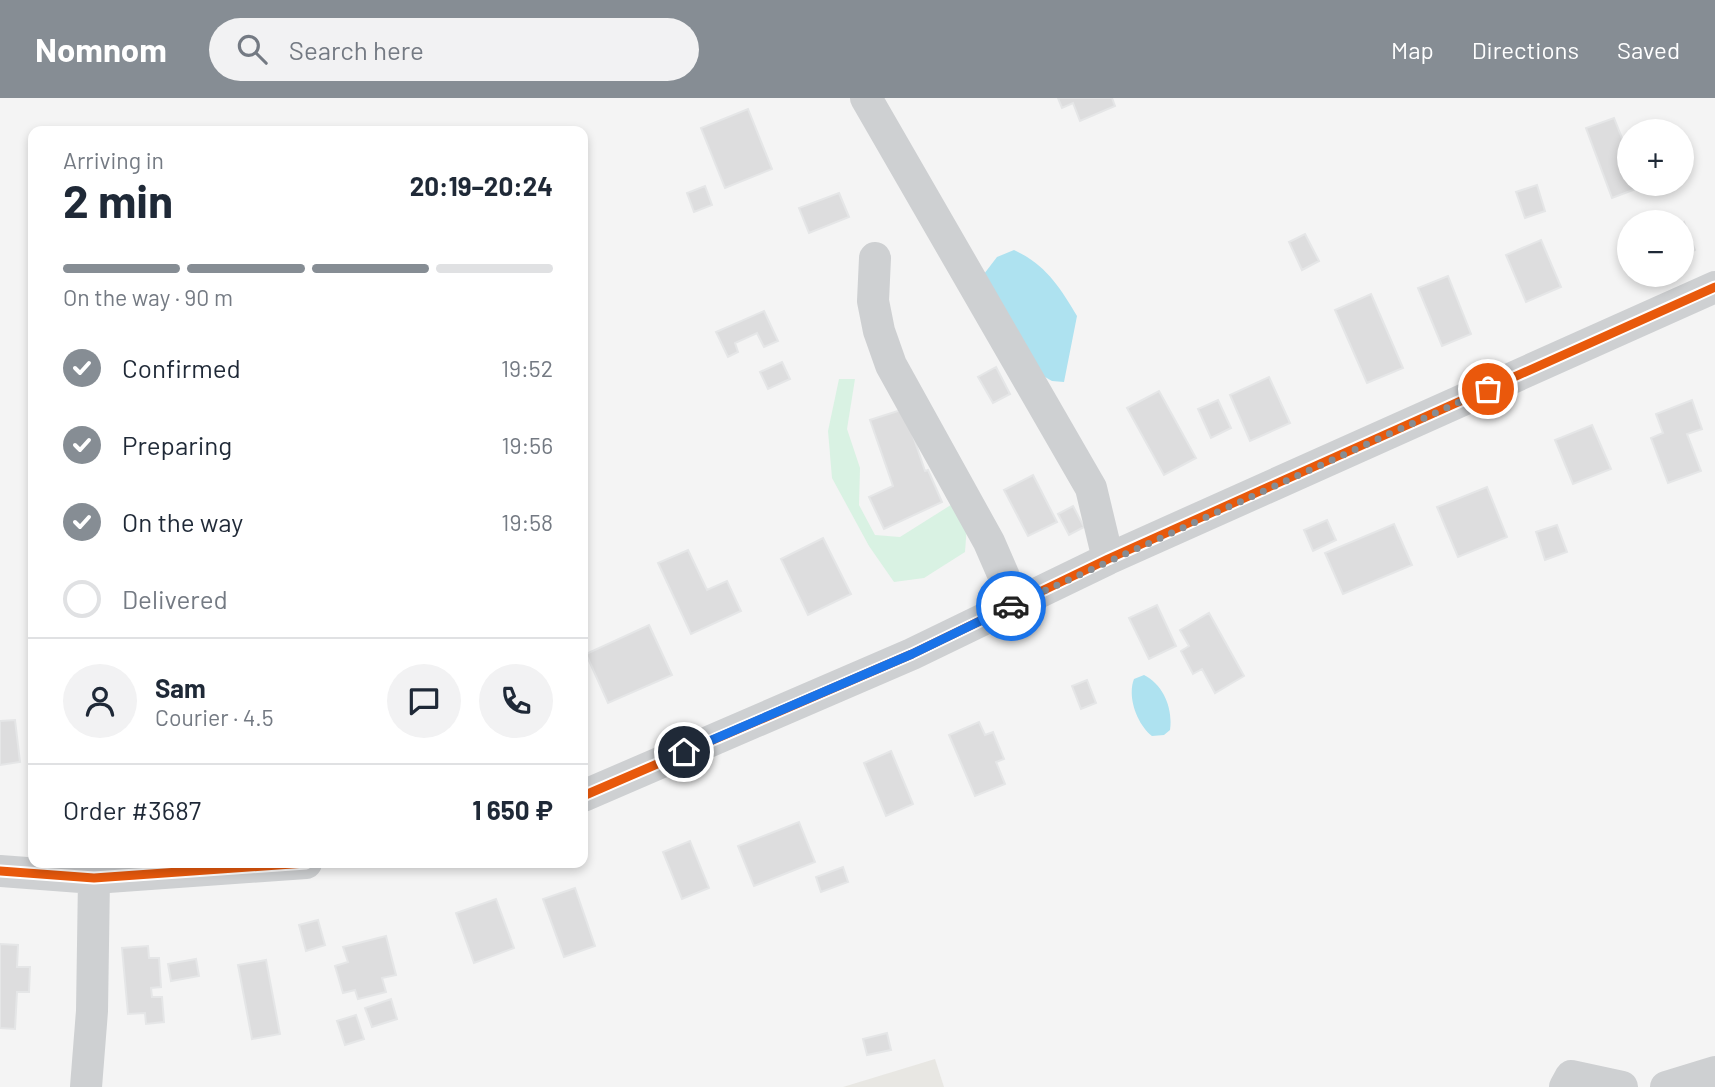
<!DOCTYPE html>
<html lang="en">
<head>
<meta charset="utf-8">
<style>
  :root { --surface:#fff; --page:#f2f2f3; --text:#1f2937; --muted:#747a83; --line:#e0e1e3; --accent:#868d94 }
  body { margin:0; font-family:Barlow,sans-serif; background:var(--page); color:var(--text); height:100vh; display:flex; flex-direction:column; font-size:26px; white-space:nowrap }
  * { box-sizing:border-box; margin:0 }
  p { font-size:23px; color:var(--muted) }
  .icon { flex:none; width:38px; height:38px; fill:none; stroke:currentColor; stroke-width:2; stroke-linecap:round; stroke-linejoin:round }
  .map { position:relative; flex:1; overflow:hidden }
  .panel { position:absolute; left:28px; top:28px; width:560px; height:742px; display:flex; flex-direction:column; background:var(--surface); border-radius:14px; box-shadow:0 4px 10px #0003 }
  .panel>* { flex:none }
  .buttons { position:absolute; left:1617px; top:21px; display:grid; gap:14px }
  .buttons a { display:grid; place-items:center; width:77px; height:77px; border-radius:50%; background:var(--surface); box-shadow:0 4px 10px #0003; font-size:35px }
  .pin { position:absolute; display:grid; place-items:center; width:60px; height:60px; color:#fff; margin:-30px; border:4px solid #fff; border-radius:50%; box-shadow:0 2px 7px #0007 }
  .courier { position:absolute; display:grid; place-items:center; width:70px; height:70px; margin:-35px; border:5px solid #1a73e8; border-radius:50%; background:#fff; color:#222; box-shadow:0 2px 9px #0007 }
  .overview em { font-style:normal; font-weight:700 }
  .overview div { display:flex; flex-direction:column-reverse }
  .overview { display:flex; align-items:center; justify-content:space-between; height:119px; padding:0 35px }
  h1 { font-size:46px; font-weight:700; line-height:52px }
  .bar { display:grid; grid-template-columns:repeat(4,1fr); gap:10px 7px; align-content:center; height:84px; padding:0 35px }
  .bar i { height:9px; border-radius:5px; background:var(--line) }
  .bar .active { background:var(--accent) }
  .bar p { grid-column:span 4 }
  .line { display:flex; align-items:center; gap:18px; padding:0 35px; border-top:2px solid var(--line) }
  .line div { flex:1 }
  .round { display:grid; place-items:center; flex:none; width:74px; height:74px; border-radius:37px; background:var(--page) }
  ol { padding:0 35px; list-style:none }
  li { display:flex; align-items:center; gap:21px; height:77px }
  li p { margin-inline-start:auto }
  li .icon { padding:7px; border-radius:50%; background:var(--accent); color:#fff; stroke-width:4 }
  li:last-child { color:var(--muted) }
  li i { width:38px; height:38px; border:4px solid var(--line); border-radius:50% }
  header { display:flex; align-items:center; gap:42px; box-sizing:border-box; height:98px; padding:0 35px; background:var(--accent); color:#fff }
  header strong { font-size:33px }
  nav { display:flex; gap:38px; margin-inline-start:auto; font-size:24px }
  .search { width:490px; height:63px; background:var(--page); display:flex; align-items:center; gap:18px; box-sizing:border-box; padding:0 24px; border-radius:38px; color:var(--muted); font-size:26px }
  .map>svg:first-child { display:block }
</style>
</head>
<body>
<header>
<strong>Nomnom</strong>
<div class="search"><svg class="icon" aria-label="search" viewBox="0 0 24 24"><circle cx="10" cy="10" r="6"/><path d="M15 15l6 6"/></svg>Search here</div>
<nav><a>Map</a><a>Directions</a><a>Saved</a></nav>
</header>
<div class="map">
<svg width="1715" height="989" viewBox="0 0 1715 989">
  <rect width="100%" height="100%" fill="#f4f4f4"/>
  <path fill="#e8e7e3" d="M 935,961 L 944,989 L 843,989 Z"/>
  <path fill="#d9f2e3" d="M 839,281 L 855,281 L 847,331 L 860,370 L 859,407 L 875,437 L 900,439 L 954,405 L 967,427 L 965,454 L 924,480 L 894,484 L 869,448 L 832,380 L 828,333 Z"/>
  <path fill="#aee2f0" d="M 1014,152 C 1045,166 1060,189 1077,218 L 1064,284 L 1052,283 L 1038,275 L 984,176 L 997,159 Z
    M 1144,577 C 1164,587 1173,611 1170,632 L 1164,637 L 1152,638 C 1137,626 1127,599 1134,581 Z"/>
  <path fill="#ddddde" stroke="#e5e6e7" stroke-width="2" d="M 1058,0 L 1112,0 L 1115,8 L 1080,23 L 1073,5 L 1062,10 Z
    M 748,11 L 772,71 L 725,90 L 701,30 Z
    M 1614,20 L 1624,45 L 1629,43 L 1629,86 L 1639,86 L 1641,89 L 1612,100 L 1586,30 Z
    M 1537,87 L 1545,113 L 1525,120 L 1516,94 Z
    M 705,88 L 712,107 L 694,114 L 687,95 Z
    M 839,95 L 849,119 L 809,135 L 799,110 Z
    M 1684,124 L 1695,152 L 1682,158 L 1682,125 Z
    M 1305,136 L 1319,163 L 1302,172 L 1289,144 Z
    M 1541,142 L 1561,189 L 1526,204 L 1506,157 Z
    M 1448,178 L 1471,236 L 1442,248 L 1418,190 Z
    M 1371,196 L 1403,270 L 1367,285 L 1335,212 Z
    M 764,213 L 778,243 L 764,249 L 757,235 L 735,245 L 738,254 L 728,259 L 716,234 Z
    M 782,264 L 790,281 L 768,291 L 760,274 Z
    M 996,269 L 1010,296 L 993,305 L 978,279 Z
    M 1269,279 L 1290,325 L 1250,343 L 1230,297 Z
    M 1159,293 L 1196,360 L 1164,377 L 1127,310 Z
    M 1218,302 L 1231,330 L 1211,340 L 1198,311 Z
    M 1692,302 L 1702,331 L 1687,336 L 1701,373 L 1668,385 L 1651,340 L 1663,335 L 1656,316 Z
    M 904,311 L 925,373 L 928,372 L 942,404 L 884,431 L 869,399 L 893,388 L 870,322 Z
    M 1592,327 L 1611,371 L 1573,386 L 1555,342 Z
    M 1033,377 L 1057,424 L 1028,438 L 1004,392 Z
    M 1487,389 L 1507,439 L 1458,459 L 1437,409 Z
    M 1073,408 L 1084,429 L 1069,437 L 1058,416 Z
    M 1327,422 L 1336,442 L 1313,453 L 1304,432 Z
    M 1394,426 L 1412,467 L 1343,496 L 1325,455 Z
    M 1557,427 L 1567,454 L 1545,462 L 1536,434 Z
    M 823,440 L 851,496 L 808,517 L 781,461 Z
    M 688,452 L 707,492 L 727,483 L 741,513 L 691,536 L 658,465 Z
    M 1157,507 L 1176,548 L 1149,561 L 1129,520 Z
    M 1209,515 L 1244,578 L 1215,595 L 1202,571 L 1193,576 L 1181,553 L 1189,548 L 1180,532 Z
    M 649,527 L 672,577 L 608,605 L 586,556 Z
    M 1087,582 L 1096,605 L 1081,611 L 1072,588 Z
    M 15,622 L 20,664 L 0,667 L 0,623 Z
    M 979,624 L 985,637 L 993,634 L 1004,661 L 996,664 L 1005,686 L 975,698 L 949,637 Z
    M 891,653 L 913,706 L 886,718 L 864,665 Z
    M 799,724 L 815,764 L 754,788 L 738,748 Z
    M 690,743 L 709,790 L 682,801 L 663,754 Z
    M 843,769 L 848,784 L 821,794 L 816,779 Z
    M 575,790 L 595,848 L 564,859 L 543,801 Z
    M 496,801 L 514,850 L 474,865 L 456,815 Z
    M 318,822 L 325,847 L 306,853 L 299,827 Z
    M 386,838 L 396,877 L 382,880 L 386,894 L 358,901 L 355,892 L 343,895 L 335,868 L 348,864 L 343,849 Z
    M 0,846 L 18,847 L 17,869 L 30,869 L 29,894 L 17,894 L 15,931 L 0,930 Z
    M 148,848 L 149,860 L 159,860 L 161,889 L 151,890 L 152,899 L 162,899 L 164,924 L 146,926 L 145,915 L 128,916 L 122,850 Z
    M 196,861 L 199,878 L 171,883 L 168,866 Z
    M 266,862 L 280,936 L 252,941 L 238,867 Z
    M 391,901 L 397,921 L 372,929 L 365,910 Z
    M 356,917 L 364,941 L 345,947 L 337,923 Z
    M 887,935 L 891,952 L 867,957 L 863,941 Z"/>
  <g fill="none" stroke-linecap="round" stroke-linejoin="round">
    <path stroke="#ced0d2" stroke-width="32" d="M 866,0 L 1091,390 L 1108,461
      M 875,160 L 873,203 L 879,233 L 891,267 L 989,444 L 1016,506
      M 583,698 L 912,556 L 1108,461 L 1715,189
      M 0,773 L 94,780 L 306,765
      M 86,989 L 92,913 L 94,780
      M 1565,989 L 1571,978 L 1622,989
      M 1666,989 L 1715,974"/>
    <defs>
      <path id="cycleway" d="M 583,698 L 912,556 L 1108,461 L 1715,189
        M 0,773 L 94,780 L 306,765"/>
    </defs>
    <use href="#cycleway" stroke="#fff" stroke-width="13"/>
    <use href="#cycleway" stroke="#e8590c" stroke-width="9"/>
  </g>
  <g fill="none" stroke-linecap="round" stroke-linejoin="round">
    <path stroke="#868d94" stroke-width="7" stroke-dasharray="0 12.6" d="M 1011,508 L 1488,291"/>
    <path stroke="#1a73e8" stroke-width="9" d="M 684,654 L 912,556 L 1011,508"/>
  </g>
</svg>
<div class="buttons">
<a>+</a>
<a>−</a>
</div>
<div class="pin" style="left:1488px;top:291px;background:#ea580c"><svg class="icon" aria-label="bag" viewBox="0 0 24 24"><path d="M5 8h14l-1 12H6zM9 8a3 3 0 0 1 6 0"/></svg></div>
<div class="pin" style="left:684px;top:654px;background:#1f2937"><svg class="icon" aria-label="home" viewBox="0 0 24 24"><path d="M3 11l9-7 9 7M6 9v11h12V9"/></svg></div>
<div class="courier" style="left:1011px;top:508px"><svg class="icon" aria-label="car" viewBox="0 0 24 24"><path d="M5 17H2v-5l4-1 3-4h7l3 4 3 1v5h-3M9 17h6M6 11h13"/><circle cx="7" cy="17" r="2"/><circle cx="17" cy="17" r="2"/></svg></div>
<section class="panel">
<div class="overview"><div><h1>2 min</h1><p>Arriving in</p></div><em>20:19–20:24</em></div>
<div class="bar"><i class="active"></i><i class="active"></i><i class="active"></i><i></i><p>On the way · 90 m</p></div>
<ol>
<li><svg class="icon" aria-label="check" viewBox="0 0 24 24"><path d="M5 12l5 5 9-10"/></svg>Confirmed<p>19:52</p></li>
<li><svg class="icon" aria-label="check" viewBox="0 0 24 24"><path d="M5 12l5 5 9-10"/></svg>Preparing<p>19:56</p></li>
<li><svg class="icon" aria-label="check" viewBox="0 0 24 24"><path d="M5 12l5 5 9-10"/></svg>On the way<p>19:58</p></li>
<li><i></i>Delivered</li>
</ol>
<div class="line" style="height:126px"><a class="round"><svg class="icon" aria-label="person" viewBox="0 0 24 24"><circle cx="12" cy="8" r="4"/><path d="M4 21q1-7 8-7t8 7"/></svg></a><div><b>Sam</b><p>Courier · 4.5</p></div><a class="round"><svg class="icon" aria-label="chat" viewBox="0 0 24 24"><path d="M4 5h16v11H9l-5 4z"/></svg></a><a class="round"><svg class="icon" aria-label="phone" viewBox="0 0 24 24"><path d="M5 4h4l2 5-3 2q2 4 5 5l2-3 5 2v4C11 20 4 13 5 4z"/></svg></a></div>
<div class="line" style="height:91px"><div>Order #3687</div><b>1 650 ₽</b></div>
</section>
</div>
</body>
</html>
